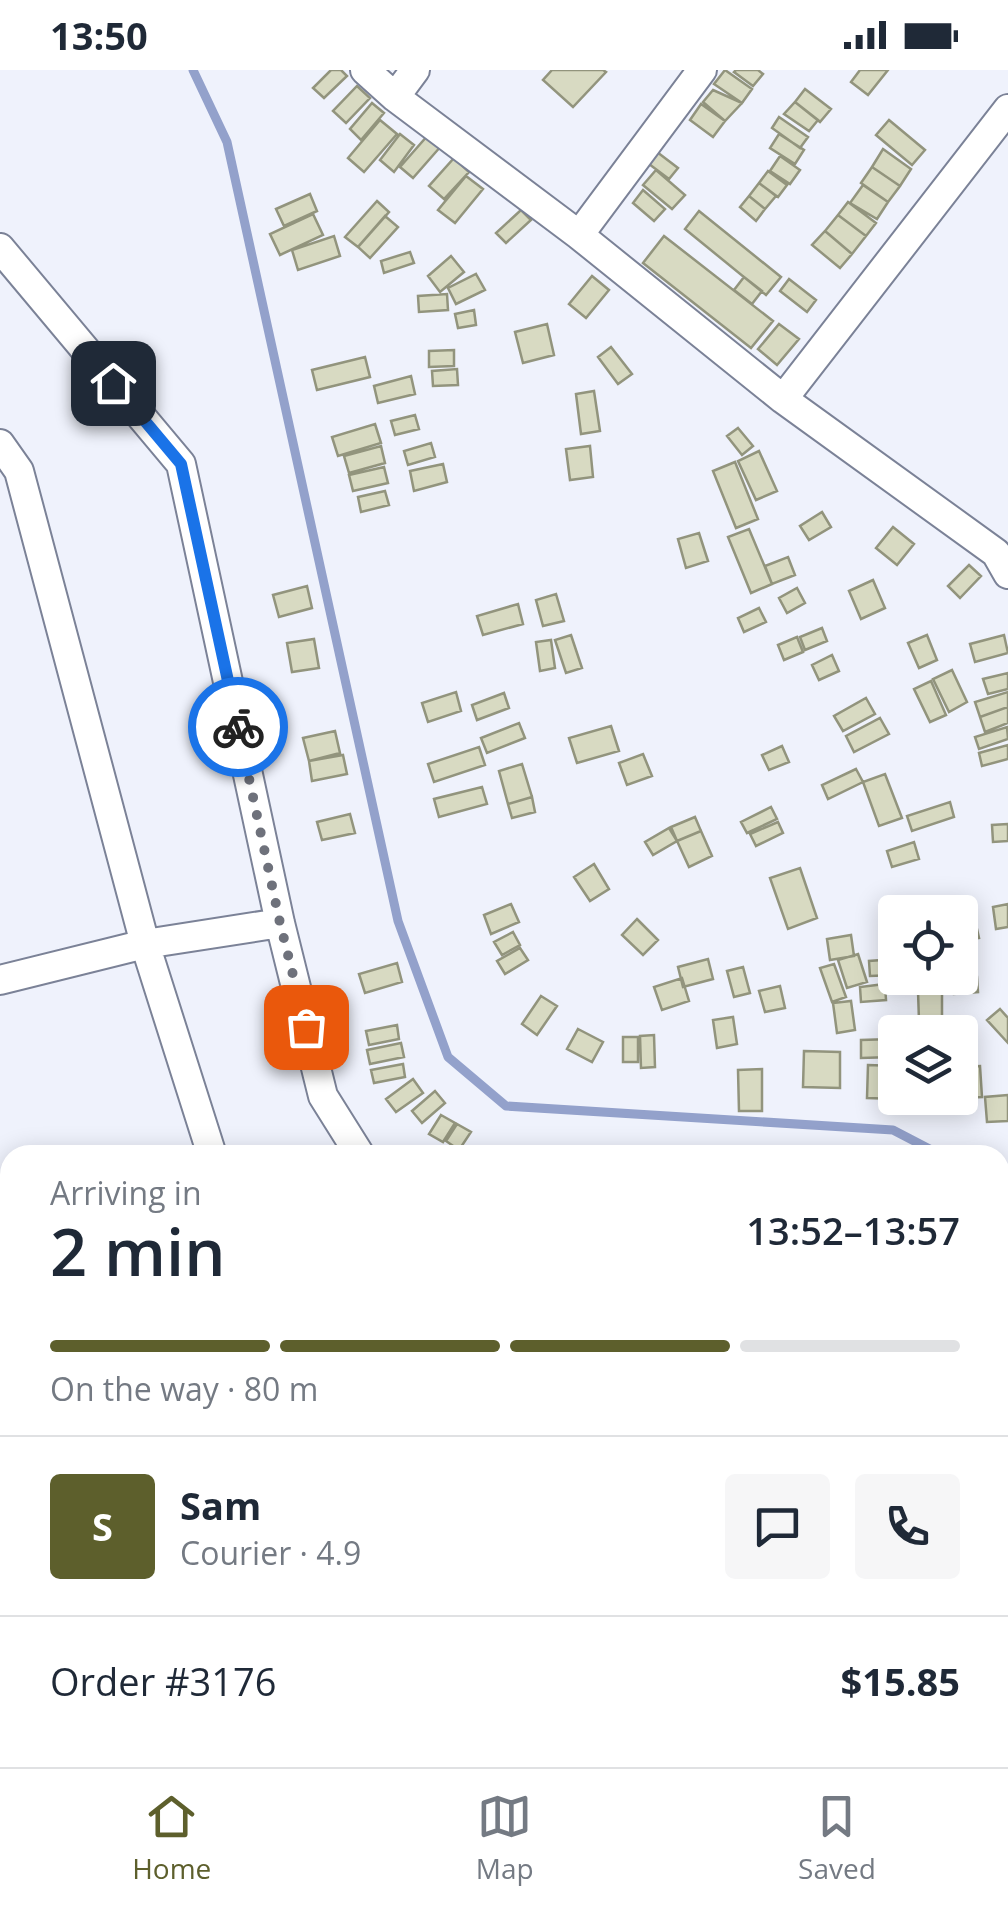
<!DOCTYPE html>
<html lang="en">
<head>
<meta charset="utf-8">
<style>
  :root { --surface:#fff; --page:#f6f6f7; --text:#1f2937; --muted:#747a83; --line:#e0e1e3; --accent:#5d5f2c }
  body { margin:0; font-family:"Open Sans",sans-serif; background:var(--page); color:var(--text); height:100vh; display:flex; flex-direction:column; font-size:38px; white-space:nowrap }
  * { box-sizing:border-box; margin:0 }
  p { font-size:32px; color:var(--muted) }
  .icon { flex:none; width:55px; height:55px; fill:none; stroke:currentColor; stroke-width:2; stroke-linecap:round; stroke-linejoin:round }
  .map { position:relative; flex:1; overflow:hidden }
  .side { position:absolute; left:0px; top:1075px; width:1010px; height:622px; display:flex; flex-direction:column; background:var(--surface); border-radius:30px 30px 0 0; box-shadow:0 5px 25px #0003 }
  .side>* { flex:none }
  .fabs { position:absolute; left:878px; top:825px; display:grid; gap:20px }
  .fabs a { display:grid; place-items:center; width:100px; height:100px; border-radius:10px; background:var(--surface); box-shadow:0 5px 25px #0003; font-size:50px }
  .pin { position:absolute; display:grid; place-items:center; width:85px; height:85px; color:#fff; margin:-42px; border-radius:20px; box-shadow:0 5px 15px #0006 }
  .courier { position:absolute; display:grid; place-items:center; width:100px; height:100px; margin:-50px; border:8px solid #1a73e8; border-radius:50%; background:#fff; color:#222; box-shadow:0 2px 12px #0007 }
  .head em { font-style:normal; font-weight:600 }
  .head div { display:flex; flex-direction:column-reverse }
  .head { display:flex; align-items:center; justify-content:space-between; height:170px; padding:0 50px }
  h1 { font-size:65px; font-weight:600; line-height:75px }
  .bar { display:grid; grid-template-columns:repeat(4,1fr); gap:15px 10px; align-content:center; height:120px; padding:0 50px }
  .bar i { height:12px; border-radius:8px; background:var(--line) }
  .bar .selected { background:var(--accent) }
  .bar p { grid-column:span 4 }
  .line { display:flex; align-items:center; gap:25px; padding:0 50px; border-top:2px solid var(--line) }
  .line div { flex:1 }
  .round { display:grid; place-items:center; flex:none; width:105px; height:105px; border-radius:10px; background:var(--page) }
  .status { display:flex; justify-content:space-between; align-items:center; height:70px; padding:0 50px; background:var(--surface); direction:ltr }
  .status svg { height:28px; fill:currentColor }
  .menu { display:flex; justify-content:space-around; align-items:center; height:140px; border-top:2px solid var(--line); background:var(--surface); font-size:28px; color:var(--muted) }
  .menu a { display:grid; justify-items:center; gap:5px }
  .menu .selected { color:var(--accent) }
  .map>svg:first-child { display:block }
</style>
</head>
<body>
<div class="status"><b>13:50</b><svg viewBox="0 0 49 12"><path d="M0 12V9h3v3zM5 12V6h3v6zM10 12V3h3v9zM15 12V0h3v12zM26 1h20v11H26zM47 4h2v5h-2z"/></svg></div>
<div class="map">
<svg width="1008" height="1697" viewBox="0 0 1008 1697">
  <rect width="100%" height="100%" fill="#eff2fc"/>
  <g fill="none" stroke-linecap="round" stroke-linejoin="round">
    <path stroke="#93a1cb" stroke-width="9" d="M 193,0 L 227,72 L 398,851 L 448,987 L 506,1036 L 893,1060 L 941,1085
      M 1000,1116 L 1008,1126"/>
  </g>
  <path fill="#d8dac2" stroke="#92947d" stroke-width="2.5" d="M 331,0 L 341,0 L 347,6 L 324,28 L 313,18 Z
    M 552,0 L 603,0 L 606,2 L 573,37 L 543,10 Z
    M 725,0 L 752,19 L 742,33 L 714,14 Z
    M 736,0 L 758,0 L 763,4 L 753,16 L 734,2 Z
    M 860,0 L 888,0 L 868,25 L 851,12 Z
    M 357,16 L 370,28 L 346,53 L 333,41 Z
    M 805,19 L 831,39 L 820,52 L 795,32 Z
    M 713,20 L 742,33 L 725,51 L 703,32 Z
    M 795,32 L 818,50 L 809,61 L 784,44 Z
    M 372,33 L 384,43 L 361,70 L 350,59 Z
    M 701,34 L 725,51 L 713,67 L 690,50 Z
    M 779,47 L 808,67 L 800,78 L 772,58 Z
    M 380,50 L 397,64 L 364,102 L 348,88 Z
    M 889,50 L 925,80 L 912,95 L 876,65 Z
    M 400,64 L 414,75 L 394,102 L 380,90 Z
    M 429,64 L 442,75 L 413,108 L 400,97 Z
    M 779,64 L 804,80 L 795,94 L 770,78 Z
    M 883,79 L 911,99 L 900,116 L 872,97 Z
    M 657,82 L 678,98 L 669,109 L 649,94 Z
    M 780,86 L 800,100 L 790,114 L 770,101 Z
    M 454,88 L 469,102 L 444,129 L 429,116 Z
    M 872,97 L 900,116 L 888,132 L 861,113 Z
    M 656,100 L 685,125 L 672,139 L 643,115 Z
    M 768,101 L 787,115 L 778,127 L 759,113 Z
    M 466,106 L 483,119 L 455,153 L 438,140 Z
    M 759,113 L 776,126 L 765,139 L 749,126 Z
    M 863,115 L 888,132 L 877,149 L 850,133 Z
    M 643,120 L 665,139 L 654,151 L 633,133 Z
    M 310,124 L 317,141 L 284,156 L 276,139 Z
    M 749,126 L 765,139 L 756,151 L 740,137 Z
    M 377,131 L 389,142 L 358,177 L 345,167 Z
    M 848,132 L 876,153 L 866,166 L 838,145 Z
    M 521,140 L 531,150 L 506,173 L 496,163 Z
    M 699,141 L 781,207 L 766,225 L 685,159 Z
    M 313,144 L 323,165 L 280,185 L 270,164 Z
    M 838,145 L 866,166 L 852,184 L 825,161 Z
    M 385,146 L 398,157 L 370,188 L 358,177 Z
    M 825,161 L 852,184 L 840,198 L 812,175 Z
    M 334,166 L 340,186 L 298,200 L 292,180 Z
    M 664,166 L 773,251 L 751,278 L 643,193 Z
    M 410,182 L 414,193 L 384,203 L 381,191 Z
    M 451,186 L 464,202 L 440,222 L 428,206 Z
    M 476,204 L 485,220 L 456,234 L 448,218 Z
    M 592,206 L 609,220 L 586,248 L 569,234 Z
    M 744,207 L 762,221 L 752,234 L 734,220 Z
    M 789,209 L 816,230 L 807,242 L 780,221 Z
    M 447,224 L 448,240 L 419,242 L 418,226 Z
    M 474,240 L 476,255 L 458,258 L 455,244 Z
    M 547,254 L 554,285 L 523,293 L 515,262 Z
    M 779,254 L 799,269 L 777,295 L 758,279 Z
    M 611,277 L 632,304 L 618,314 L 598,287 Z
    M 454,280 L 454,296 L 429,297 L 429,281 Z
    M 365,287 L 370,307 L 317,320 L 312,300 Z
    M 457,299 L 458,315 L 433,316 L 432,301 Z
    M 411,306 L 415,324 L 378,333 L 374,316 Z
    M 594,321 L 600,361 L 581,364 L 576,324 Z
    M 415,345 L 419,359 L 395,365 L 391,351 Z
    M 375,354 L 381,373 L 338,386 L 332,367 Z
    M 738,358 L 753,376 L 742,385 L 727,366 Z
    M 431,373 L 435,387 L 408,395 L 404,381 Z
    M 381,376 L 385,393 L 349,403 L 344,386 Z
    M 590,376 L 593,407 L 570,410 L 566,379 Z
    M 759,381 L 777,421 L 756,430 L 738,391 Z
    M 735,392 L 758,449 L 736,458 L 713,401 Z
    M 443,394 L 447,412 L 414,421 L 410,401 Z
    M 384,397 L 388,413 L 353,421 L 349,405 Z
    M 385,421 L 389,435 L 361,442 L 358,427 Z
    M 822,442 L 831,457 L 809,470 L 800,456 Z
    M 893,457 L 914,474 L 897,495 L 876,478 Z
    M 749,459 L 772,514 L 751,523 L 728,467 Z
    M 699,463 L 708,491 L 686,498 L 678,469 Z
    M 788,487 L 795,505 L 772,514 L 765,496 Z
    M 969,495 L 981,506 L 960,528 L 948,516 Z
    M 873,510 L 885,538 L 861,549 L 849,521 Z
    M 307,516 L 312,538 L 279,547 L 273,525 Z
    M 797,518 L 805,533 L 787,543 L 779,528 Z
    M 556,524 L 564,551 L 543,556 L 536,530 Z
    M 518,534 L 523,554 L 483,565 L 477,546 Z
    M 759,538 L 766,552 L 744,562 L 738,548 Z
    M 822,558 L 827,571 L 805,580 L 800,567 Z
    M 571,565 L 582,598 L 566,603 L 555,570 Z
    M 927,565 L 937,590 L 919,598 L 908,573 Z
    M 1004,565 L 1008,583 L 975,592 L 970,574 Z
    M 797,567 L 803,582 L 784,590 L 778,575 Z
    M 314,569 L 319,598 L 292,602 L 287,573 Z
    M 551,570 L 555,598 L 540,601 L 536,572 Z
    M 832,585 L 839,601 L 819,610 L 812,595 Z
    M 952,600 L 967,632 L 949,642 L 933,609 Z
    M 1008,603 L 1008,619 L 988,624 L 983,609 Z
    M 931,611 L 946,645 L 930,652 L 914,619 Z
    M 456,622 L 461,641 L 428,652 L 422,633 Z
    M 1008,622 L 1008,637 L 980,647 L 975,632 Z
    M 504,623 L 509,638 L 477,650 L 472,635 Z
    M 866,628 L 875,644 L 843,661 L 834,646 Z
    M 1008,637 L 1008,653 L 985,662 L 980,647 Z
    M 880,648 L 889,664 L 854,682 L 846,666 Z
    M 519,653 L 525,668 L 487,683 L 481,668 Z
    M 611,656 L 619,681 L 577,693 L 569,668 Z
    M 1007,657 L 1008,669 L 979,679 L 975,667 Z
    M 335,661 L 340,683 L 309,691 L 303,668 Z
    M 1008,675 L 1008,689 L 982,696 L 979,683 Z
    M 782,676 L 789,692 L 769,700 L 762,685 Z
    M 479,677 L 485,695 L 434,712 L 428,694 Z
    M 643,684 L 652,706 L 627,715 L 619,693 Z
    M 343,685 L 347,704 L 312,711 L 309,691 Z
    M 522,694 L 532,727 L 508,734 L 499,701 Z
    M 856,699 L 863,712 L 828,729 L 822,715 Z
    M 885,704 L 902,748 L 879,756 L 863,712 Z
    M 482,717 L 487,734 L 439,747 L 434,729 Z
    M 532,727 L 535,742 L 512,748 L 508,734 Z
    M 950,732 L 954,747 L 912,761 L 907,746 Z
    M 771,737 L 777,749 L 747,763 L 741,752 Z
    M 350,744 L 355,763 L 322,770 L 317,752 Z
    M 695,747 L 701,761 L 677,771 L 671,757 Z
    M 778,752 L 783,763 L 756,776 L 750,764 Z
    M 1008,754 L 1008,771 L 993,772 L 992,755 Z
    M 669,758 L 677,771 L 653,785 L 645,772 Z
    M 701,761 L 712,786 L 689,797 L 677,771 Z
    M 914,772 L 919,789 L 892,797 L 887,781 Z
    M 594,794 L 609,819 L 590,831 L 574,807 Z
    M 800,798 L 817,848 L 788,859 L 770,808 Z
    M 511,834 L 519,852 L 491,864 L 484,845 Z
    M 1008,834 L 1008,857 L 996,859 L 993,837 Z
    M 637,849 L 658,870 L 643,885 L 622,865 Z
    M 975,850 L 979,868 L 960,871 L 960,853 Z
    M 513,862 L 520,875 L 502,885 L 494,872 Z
    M 851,865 L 854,886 L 830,890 L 827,869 Z
    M 969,876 L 974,903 L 960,905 L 960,877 Z
    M 520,878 L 528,890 L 505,904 L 497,891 Z
    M 858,884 L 867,912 L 847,918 L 838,890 Z
    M 708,889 L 713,909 L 683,917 L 678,897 Z
    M 708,889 L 713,909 L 683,917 L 678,897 Z
    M 895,889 L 895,905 L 870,906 L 869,891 Z
    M 397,893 L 402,912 L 365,923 L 359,904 Z
    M 834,894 L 846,927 L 832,932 L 820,898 Z
    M 743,897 L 750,923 L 734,927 L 727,901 Z
    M 977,907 L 978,922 L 954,924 L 953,909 Z
    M 682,908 L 689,931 L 662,940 L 654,917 Z
    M 885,914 L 886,930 L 861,932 L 860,917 Z
    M 780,916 L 785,938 L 765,942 L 759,921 Z
    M 918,921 L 942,921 L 942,951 L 919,951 Z
    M 541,926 L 557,936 L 537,965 L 522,954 Z
    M 851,931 L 855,960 L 837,963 L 833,933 Z
    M 1000,939 L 1008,948 L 1008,973 L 987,950 Z
    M 733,947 L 737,974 L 717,978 L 713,950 Z
    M 397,955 L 399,969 L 369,975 L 366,961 Z
    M 578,959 L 603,972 L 592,992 L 567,979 Z
    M 654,965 L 655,997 L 641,998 L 640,966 Z
    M 623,967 L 638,967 L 638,992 L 623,992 Z
    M 892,969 L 893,987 L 861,988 L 861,970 Z
    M 401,973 L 404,987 L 370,994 L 367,980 Z
    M 804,981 L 840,982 L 840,1018 L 803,1017 Z
    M 403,994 L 405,1007 L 374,1013 L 371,1000 Z
    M 868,995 L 895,996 L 895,1028 L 898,1029 L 867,1028 Z
    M 980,996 L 982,1027 L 961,1028 L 960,997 Z
    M 762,999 L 762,1041 L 739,1041 L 738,1000 Z
    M 413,1009 L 423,1023 L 396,1042 L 386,1029 Z
    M 435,1021 L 445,1033 L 422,1053 L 412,1041 Z
    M 1008,1025 L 1008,1051 L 987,1052 L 985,1027 Z
    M 441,1045 L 455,1053 L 443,1072 L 429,1064 Z
    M 457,1054 L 471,1062 L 459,1080 L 446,1071 Z"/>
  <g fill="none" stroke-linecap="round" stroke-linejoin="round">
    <defs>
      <path id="minor" d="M 365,0 L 395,27 L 579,165 L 783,329 L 996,483 L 1008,504
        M 395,27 L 415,0
        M 579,165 L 702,0
        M 0,178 L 181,394 L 280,853 L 323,1026 L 360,1085
        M 783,329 L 1008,39
        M 0,374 L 19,401 L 145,874 L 212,1085
        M 0,910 L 145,874 L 280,853
        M 0,1319 L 10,1327
        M 0,1470 L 10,1468
        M 648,1688 L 650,1697
        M 286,1697 L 327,1688
        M 850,1697 L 850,1688"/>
    </defs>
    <use href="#minor" stroke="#7b8297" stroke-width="32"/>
    <use href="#minor" stroke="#fff" stroke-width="28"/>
  </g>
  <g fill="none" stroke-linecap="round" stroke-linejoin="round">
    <path stroke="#6e717b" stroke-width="10" stroke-dasharray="0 18" d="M 238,657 L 280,853 L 306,957"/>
    <path stroke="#1a73e8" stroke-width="12" d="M 113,313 L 181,394 L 238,657"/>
  </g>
</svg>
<div class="fabs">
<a><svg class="icon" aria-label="locate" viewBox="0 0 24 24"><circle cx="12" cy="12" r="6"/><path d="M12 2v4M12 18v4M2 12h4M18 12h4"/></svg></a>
<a><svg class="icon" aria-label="layers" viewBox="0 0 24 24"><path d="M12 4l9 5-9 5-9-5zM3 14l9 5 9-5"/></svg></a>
</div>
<div class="pin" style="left:306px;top:957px;background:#ea580c"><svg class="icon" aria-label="bag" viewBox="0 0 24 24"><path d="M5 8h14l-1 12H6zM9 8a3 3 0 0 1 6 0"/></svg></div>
<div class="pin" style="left:113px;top:313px;background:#1f2937"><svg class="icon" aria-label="home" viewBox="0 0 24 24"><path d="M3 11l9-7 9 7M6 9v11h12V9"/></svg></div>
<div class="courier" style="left:238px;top:657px"><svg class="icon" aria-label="bike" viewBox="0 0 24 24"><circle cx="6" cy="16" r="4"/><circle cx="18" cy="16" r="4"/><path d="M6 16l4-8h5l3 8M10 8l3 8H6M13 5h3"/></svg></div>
<section class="side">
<div class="head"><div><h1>2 min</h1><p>Arriving in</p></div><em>13:52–13:57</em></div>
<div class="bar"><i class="selected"></i><i class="selected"></i><i class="selected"></i><i></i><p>On the way · 80 m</p></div>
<div class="line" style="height:180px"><b class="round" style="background:var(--accent);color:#fff">S</b><div><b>Sam</b><p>Courier · 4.9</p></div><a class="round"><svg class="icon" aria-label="chat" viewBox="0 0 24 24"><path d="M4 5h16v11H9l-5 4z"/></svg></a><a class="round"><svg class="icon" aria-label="phone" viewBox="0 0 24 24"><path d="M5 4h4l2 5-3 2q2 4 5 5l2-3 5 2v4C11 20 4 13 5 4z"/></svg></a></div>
<div class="line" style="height:130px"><div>Order #3176</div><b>$15.85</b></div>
</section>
</div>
<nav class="menu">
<a class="selected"><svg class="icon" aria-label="home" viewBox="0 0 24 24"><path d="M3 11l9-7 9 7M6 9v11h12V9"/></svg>Home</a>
<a><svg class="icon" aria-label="map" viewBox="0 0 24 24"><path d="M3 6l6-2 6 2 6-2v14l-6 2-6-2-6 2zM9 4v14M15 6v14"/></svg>Map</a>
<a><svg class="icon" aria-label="saved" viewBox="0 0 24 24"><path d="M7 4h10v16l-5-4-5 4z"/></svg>Saved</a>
</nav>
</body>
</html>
